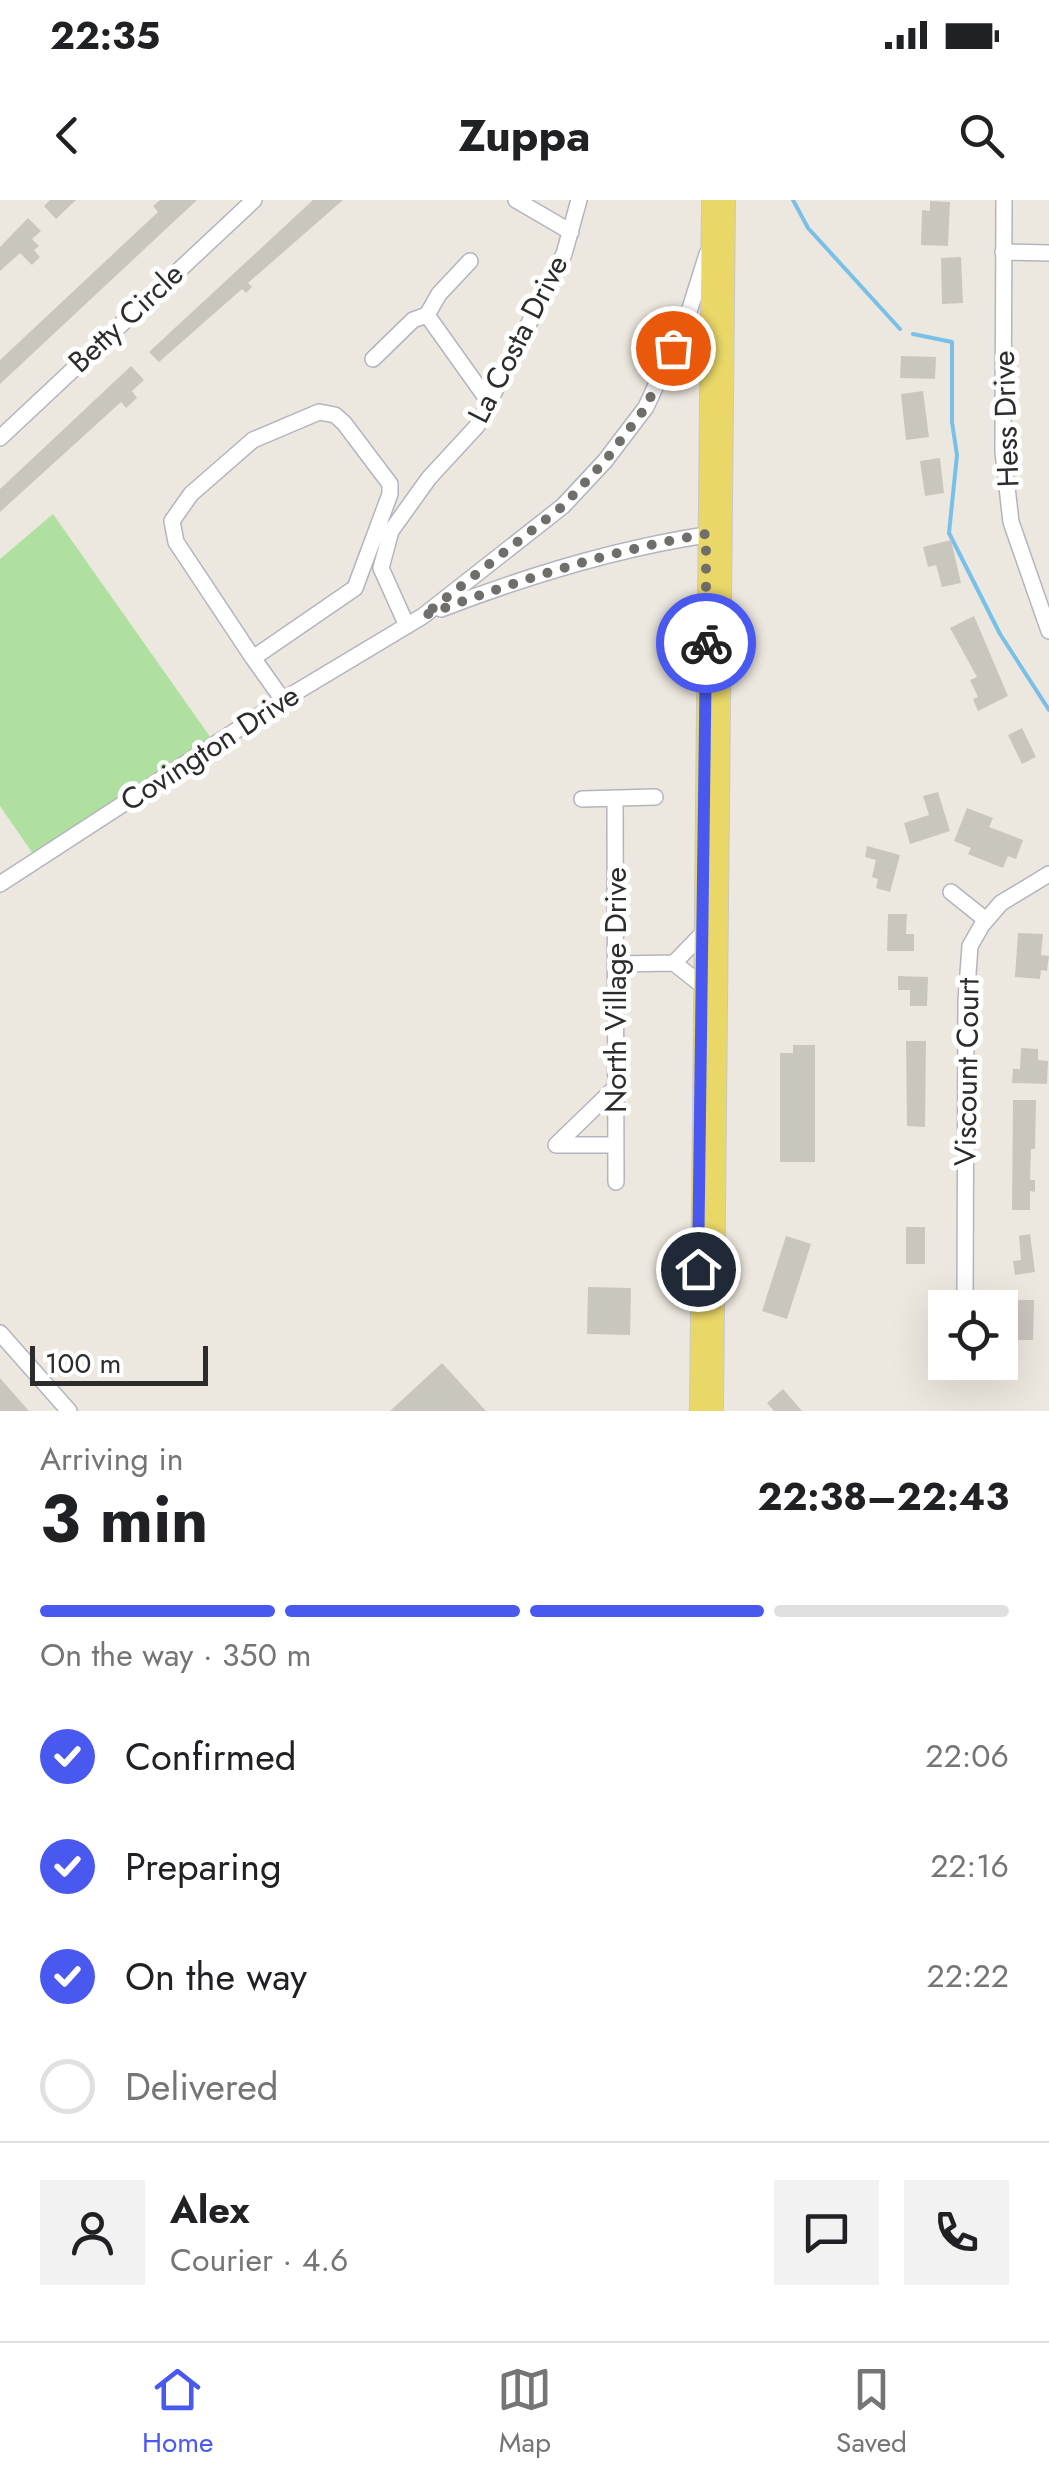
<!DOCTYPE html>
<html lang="en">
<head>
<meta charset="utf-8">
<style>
  :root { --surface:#fff; --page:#f2f2f2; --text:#202124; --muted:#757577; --line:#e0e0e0; --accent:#4959f0 }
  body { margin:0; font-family:Jost,sans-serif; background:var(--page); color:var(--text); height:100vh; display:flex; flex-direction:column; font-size:38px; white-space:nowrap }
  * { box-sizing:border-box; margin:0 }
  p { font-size:32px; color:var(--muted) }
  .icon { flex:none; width:55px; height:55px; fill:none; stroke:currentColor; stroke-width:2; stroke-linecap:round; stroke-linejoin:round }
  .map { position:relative; height:1211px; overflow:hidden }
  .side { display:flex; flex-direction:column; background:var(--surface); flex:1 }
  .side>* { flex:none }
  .tools { position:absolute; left:928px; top:1090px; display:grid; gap:20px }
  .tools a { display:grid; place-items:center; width:90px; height:90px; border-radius:0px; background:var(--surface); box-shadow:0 10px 40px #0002; font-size:50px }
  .scale { position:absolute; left:30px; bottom:25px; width:178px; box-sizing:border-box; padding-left:10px; border:5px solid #2c2c2c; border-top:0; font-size:28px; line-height:35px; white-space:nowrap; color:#2c2c2c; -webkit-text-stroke:8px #fff; paint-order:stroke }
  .pin { position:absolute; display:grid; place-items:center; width:85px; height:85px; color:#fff; margin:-42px; border:5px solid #fff; border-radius:50%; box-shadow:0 2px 10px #0007 }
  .courier { position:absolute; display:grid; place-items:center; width:100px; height:100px; margin:-50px; border:8px solid #4959f0; border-radius:50%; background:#fff; color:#222; box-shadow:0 2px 12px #0007 }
  .headline em { font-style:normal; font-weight:700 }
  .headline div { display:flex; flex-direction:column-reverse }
  .headline { display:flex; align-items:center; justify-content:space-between; height:170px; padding:0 40px }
  h1 { font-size:65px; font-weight:700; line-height:75px }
  .bar { display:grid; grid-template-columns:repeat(4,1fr); gap:15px 10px; align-content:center; height:120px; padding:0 40px }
  .bar i { height:12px; border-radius:8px; background:var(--line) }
  .bar .active { background:var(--accent) }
  .bar p { grid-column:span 4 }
  .line { display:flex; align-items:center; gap:25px; padding:0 40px; border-top:2px solid var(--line) }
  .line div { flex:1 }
  .round { display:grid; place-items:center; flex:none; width:105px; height:105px; border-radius:0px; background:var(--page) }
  ol { padding:0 40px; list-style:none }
  li { display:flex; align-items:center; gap:30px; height:110px }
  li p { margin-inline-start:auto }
  li .icon { padding:10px; border-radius:50%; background:var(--accent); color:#fff; stroke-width:4 }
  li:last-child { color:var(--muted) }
  li i { width:55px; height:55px; border:5px solid var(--line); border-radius:50% }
  .status { display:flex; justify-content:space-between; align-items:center; height:70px; padding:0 50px; background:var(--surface); direction:ltr }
  .status svg { height:28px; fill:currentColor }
  header { display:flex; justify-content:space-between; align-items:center; height:130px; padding:0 40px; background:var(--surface); font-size:45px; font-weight:700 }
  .menu { display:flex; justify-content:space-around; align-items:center; height:140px; border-top:2px solid var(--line); background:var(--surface); font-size:28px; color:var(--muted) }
  .menu a { display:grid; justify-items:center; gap:5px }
  .menu .active { color:var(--accent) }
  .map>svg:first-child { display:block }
</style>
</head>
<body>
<div class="status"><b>22:35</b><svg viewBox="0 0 49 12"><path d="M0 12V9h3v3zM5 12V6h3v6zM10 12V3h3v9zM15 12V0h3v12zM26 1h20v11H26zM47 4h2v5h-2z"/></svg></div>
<header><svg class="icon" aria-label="back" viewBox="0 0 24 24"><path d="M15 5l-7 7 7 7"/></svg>Zuppa<svg class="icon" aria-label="search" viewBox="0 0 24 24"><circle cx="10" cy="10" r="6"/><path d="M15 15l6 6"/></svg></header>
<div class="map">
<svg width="1049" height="1211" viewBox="0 0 1049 1211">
  <rect width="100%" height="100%" fill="#ede8df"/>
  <path fill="#afe09f" d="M 53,314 L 218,548 L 38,661 L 0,606 L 0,359 Z"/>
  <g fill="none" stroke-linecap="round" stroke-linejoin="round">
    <path stroke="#79c0e8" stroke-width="4" d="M 793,0 L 808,28 L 900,129
      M 913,134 L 952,142 L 952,222 L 957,255 L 949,333 L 1000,434 L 1049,510"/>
  </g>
  <path fill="#c9c6be" d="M 50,0 L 76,0 L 56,19 L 44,6 Z
    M 160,0 L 197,0 L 0,184 L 0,160 L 158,12 L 153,6 Z
    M 313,0 L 343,0 L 248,83 L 252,87 L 246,93 L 242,89 L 159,162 L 149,152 Z
    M 930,1 L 950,2 L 948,46 L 921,45 L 922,10 L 930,11 Z
    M 28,18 L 41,31 L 32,39 L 39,46 L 34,50 L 40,57 L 32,65 L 20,53 L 0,71 L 0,47 Z
    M 961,57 L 963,103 L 942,104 L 941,58 Z
    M 901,156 L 936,157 L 935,179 L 900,178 Z
    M 131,166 L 144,180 L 132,191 L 137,198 L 126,208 L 121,202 L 0,312 L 0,289 Z
    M 923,191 L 929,237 L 906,240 L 901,194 Z
    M 940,258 L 944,293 L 925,296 L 920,261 Z
    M 951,340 L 961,383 L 942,387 L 936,365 L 928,367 L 923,347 Z
    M 974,416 L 1008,496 L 978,511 L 973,499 L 978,497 L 970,480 L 977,477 L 950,428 Z
    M 1022,528 L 1036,557 L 1022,564 L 1008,535 Z
    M 938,592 L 950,631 L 910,644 L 904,623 L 929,615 L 923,596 Z
    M 967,608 L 993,618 L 989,627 L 1023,640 L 1016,659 L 1008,656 L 1003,668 L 968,654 L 971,648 L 954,641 Z
    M 867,646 L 900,655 L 890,692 L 876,688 L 878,679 L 872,677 L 876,660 L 865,657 Z
    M 888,714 L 907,714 L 906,734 L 914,734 L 914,751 L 887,751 Z
    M 1018,733 L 1043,734 L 1041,755 L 1049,756 L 1047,771 L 1041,770 L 1040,779 L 1015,777 Z
    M 898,776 L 928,777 L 927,806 L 910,806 L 910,790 L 898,790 Z
    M 906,841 L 926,841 L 925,927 L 907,926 Z
    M 793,845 L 815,845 L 815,962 L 780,962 L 780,853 L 793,853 Z
    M 1021,848 L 1038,849 L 1038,860 L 1048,861 L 1047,884 L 1012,883 L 1013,869 L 1020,869 Z
    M 1013,900 L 1036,900 L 1035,949 L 1031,949 L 1030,980 L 1035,980 L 1035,992 L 1030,991 L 1030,1010 L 1012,1010 Z
    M 906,1027 L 925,1027 L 925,1064 L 906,1064 Z
    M 1030,1034 L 1035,1072 L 1015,1075 L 1013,1061 L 1021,1060 L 1019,1036 Z
    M 786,1036 L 811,1044 L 787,1119 L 762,1111 Z
    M 588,1087 L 631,1088 L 630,1135 L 587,1134 Z
    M 1014,1100 L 1034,1100 L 1033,1140 L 1013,1140 Z
    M 442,1163 L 486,1211 L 390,1211 Z
    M 0,1178 L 29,1211 L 0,1211 Z
    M 783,1189 L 802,1211 L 774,1211 L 767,1203 Z"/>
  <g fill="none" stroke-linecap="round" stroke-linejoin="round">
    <defs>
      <path id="minor" d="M 516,0 L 571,32
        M 1004,0 L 1003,252 L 1011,322 L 1049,431
        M 1003,52 L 1049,53
        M 427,115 L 489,202
        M 373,159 L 413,120 L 427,115 L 439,94 L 470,61
        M 319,212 L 335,215 L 344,223 L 390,284 L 390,294 L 355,388 L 253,458 L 176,342 L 172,321 L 191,294 L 253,240 Z
        M 0,238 L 254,0
        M 441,409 C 527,376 614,349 706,335 L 715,328
        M 407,426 L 381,368 L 391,331 L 429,278 L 477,226 L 564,54 L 579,0
        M 253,458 L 283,500
        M 615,598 L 616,982
        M 582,599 L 655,597
        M 0,684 L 283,500 L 423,416 L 563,306 L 605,261 L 646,207 L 687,118 L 707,54
        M 951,692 L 986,720
        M 674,763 L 704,732
        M 617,764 L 674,763 L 703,786
        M 616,945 L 556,945 L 617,886
        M 965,1108 L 966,801 L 970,746 L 982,725 L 1001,703 L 1049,674
        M 0,1133 L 69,1211
        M 965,1170 L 965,1162"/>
      <path id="major" d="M 699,1211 L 711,0
        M 714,1211 L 726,0"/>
    </defs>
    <use href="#minor" stroke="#b3b4bf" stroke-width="18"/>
    <use href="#major" stroke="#c8c8c8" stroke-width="20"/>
    <use href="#minor" stroke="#fff" stroke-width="15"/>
    <use href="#major" stroke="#e9d768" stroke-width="18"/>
  </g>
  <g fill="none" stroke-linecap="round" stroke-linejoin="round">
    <path stroke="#706e6b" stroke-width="10" stroke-dasharray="0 18" d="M 673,148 L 646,207 L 605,261 L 563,306 L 423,416 C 516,381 608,351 706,334 L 706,443"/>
    <path stroke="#4959f0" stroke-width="12" d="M 698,1069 L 706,443"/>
  </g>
  <g text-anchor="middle" stroke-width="10" stroke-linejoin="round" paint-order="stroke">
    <g font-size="30" fill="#2c2c2c" stroke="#fff">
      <text transform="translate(126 118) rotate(-43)" y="10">Betty Circle</text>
      <text transform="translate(518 139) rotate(-63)" y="10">La Costa Drive</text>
      <text transform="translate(1006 219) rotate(-92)" y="10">Hess Drive</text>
      <text transform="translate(210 548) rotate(-33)" y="10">Covington Drive</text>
      <text transform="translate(616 790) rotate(-90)" y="10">North Village Drive</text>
      <text transform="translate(967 872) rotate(-89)" y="10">Viscount Court</text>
    </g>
  </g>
</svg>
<div class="tools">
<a><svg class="icon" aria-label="locate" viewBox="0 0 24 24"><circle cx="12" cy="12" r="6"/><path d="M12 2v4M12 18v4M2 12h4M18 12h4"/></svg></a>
</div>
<div class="scale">100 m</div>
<div class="pin" style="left:673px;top:148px;background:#ea580c"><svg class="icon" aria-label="bag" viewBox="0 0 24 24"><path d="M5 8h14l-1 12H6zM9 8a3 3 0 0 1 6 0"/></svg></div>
<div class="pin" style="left:698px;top:1069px;background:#1f2937"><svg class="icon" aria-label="home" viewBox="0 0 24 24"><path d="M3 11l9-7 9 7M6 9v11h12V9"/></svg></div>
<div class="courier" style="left:706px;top:443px"><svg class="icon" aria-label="bike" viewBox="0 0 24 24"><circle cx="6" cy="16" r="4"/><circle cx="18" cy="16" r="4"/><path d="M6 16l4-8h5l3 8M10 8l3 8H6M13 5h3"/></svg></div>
</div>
<section class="side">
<div class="headline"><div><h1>3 min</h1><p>Arriving in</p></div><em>22:38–22:43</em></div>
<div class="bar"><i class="active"></i><i class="active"></i><i class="active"></i><i></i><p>On the way · 350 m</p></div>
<ol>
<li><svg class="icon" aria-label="check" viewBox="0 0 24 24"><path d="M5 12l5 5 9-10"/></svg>Confirmed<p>22:06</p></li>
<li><svg class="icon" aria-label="check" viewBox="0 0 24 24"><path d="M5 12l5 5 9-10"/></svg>Preparing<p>22:16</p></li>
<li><svg class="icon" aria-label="check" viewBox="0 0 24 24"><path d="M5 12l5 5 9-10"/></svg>On the way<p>22:22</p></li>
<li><i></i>Delivered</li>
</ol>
<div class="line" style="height:180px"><a class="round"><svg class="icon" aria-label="person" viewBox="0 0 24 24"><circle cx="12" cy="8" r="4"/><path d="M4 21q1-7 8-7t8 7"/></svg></a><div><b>Alex</b><p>Courier · 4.6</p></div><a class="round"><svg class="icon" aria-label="chat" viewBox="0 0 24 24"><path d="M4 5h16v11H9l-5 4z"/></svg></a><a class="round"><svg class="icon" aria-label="phone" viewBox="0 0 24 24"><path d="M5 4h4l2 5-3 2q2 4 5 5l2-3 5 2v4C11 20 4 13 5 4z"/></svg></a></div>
</section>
<nav class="menu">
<a class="active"><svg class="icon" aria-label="home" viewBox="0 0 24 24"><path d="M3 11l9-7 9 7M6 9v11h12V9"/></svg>Home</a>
<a><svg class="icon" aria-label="map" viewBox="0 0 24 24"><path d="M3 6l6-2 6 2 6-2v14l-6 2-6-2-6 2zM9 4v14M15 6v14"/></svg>Map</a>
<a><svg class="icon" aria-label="saved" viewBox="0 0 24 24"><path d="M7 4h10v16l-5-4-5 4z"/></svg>Saved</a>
</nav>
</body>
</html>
